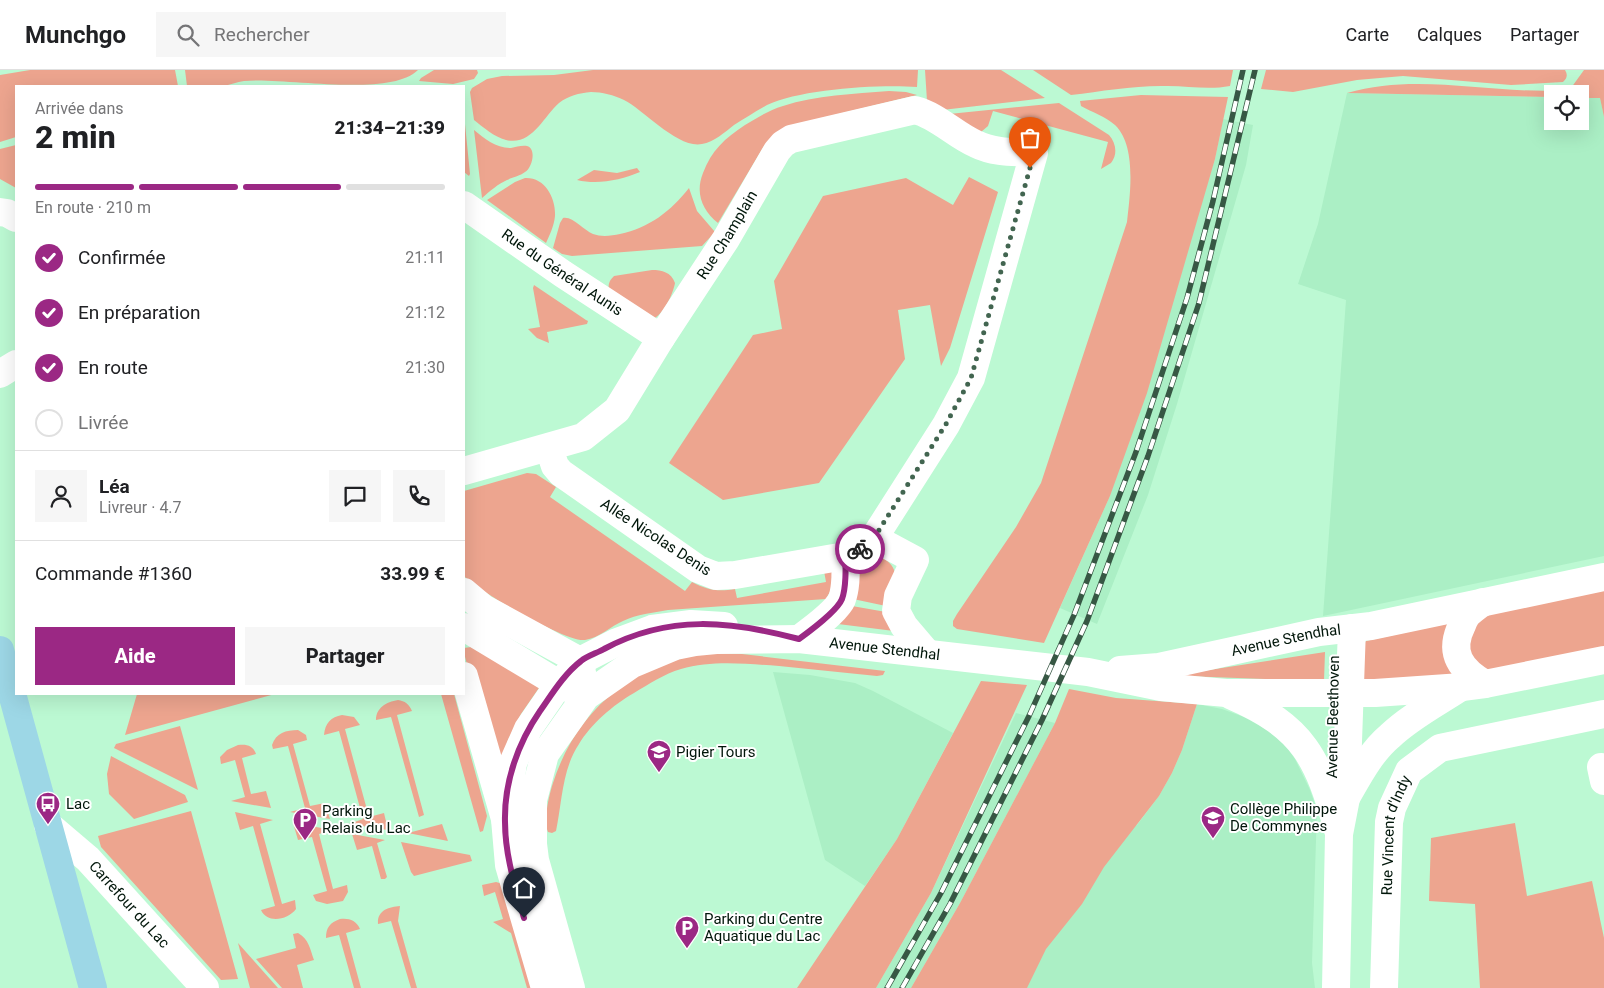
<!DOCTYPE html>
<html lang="fr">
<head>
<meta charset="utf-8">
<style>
  :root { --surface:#fff; --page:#f6f6f6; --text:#202124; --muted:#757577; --line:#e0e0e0; --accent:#9b2884 }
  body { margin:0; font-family:Roboto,sans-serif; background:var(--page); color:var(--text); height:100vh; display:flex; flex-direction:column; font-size:19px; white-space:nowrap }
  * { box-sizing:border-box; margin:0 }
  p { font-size:16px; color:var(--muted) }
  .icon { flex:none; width:28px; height:28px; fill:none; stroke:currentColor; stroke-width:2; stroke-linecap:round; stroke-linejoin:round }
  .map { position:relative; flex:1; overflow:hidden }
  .side { position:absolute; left:15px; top:15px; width:450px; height:610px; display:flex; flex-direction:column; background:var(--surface); border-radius:0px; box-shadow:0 5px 20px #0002 }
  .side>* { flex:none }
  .controls { position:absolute; left:1544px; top:15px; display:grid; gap:10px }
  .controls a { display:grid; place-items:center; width:45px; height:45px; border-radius:0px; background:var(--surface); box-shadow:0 5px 20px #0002; font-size:25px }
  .pin { position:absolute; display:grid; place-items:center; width:42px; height:42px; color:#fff; margin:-51px -21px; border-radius:50% 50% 50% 0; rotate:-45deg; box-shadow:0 0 5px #0007 }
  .pin .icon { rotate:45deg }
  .courier { position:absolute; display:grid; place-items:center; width:50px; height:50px; margin:-25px; border:4px solid #9b2884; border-radius:50%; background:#fff; color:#222; box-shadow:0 1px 6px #0007 }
  .summary em { font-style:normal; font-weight:800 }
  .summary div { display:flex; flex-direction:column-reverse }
  .summary { display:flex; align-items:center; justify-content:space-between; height:85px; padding:0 20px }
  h1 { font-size:32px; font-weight:800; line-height:38px }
  .bar { display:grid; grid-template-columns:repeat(4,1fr); gap:8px 5px; align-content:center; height:60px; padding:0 20px }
  .bar i { height:6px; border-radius:4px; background:var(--line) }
  .bar .current { background:var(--accent) }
  .bar p { grid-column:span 4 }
  .line { display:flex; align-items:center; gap:12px; padding:0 20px; border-top:1px solid var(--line) }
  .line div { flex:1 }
  .round { display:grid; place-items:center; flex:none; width:52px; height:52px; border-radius:0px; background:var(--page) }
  ol { padding:0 20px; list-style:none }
  li { display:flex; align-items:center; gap:15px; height:55px }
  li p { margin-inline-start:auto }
  li .icon { padding:5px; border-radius:50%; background:var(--accent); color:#fff; stroke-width:4 }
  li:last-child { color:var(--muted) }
  li i { width:28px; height:28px; border:2px solid var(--line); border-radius:50% }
  .button { display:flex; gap:10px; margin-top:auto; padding:10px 20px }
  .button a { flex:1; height:58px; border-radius:0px; background:var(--accent); color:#fff; font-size:20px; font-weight:800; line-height:58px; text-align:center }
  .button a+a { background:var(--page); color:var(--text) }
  header { display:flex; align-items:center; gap:30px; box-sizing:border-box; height:70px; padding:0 25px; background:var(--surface); border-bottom:1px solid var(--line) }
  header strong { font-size:24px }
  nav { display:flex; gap:28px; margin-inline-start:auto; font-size:18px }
  .search { width:350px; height:45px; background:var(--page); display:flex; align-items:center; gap:12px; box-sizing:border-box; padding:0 18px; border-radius:0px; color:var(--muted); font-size:19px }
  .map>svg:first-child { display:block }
</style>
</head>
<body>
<header>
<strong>Munchgo</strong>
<div class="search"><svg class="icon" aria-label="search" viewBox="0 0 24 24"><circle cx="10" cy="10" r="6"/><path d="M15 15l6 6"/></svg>Rechercher</div>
<nav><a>Carte</a><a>Calques</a><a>Partager</a></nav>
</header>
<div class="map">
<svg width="1604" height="918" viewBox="0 0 1604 918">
  <rect width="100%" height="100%" fill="#bcf9d3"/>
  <path fill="#abefc5" d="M 1347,23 L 1552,27 L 1552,51 L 1580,51 L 1580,28 L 1600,28 L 1604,47 L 1604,486 L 1323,546 L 1346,230 L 1298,214 L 1318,154 Z
    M 1223,49 L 1253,55 L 1246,95 L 1177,334 L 1148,425 L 1097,554 L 1060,538 L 1110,426 L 1215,89 Z
    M 773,602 L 810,605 L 855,613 L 873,621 L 953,663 L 897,769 L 865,816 L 825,790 Z
    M 1197,634 L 1222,639 L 1244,647 L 1269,661 L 1286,676 L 1295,689 L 1310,720 L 1317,740 L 1312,893 L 1315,918 L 1012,918 L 1084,784 L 1137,755 L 1159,726 L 1172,703 L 1182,680 Z
    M 1016,643 L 1055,653 L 960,833 L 911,918 L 876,918 L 931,823 Z"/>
  <path fill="#eda58f" d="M 30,0 L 175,0 L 178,16 L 16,16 L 16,67 L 0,72 L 0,5 Z
    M 185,0 L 418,0 C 390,28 285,7 244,11 C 237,12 230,15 222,16 C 211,18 199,16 187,16 Z
    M 434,0 L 477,0 L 478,3 L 474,9 L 453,14 L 419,11 L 421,8 Z
    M 593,0 L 918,0 L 917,17 C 880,14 800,19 767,35 C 756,41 745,48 734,55 C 725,62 714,72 702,74 C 678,79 644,40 624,30 C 614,25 602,22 591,22 C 579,23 568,26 559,33 C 543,47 532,76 506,70 C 494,67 483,57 474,50 L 470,22 L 472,18 L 487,9 L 502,6 L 554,5 Z
    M 925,0 L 1001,0 L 1045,28 L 942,40 L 927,31 Z
    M 1033,0 L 1233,0 L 1230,16 C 1209,20 1189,16 1168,16 C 1136,15 1103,21 1071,25 Z
    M 1266,0 L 1565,0 C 1568,5 1567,8 1563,12 L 1511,15 L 1403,6 L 1357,10 L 1293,22 L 1261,19 Z
    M 1584,0 L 1604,0 L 1604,47 L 1600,28 L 1580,28 L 1580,24 L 1552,24 L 1552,27 L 1347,23 C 1419,2 1493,25 1566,20 L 1571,18 Z
    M 889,21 L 906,22 L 917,25 L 793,55 L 777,62 L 764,76 L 718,153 C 702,140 695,123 703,103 C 711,81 725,68 745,55 C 757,48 769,40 783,36 C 816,25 854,24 889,21 Z
    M 1141,25 L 1228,27 L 1215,89 L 1147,323 L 1110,426 L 1044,573 L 957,559 L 953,556 L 953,551 L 957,544 L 1016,457 L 1041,413 L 1127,152 C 1130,125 1137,76 1115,55 C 1106,47 1092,42 1081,36 L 1080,31 Z
    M 1059,33 L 1109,65 C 1116,73 1118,84 1111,93 L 1101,99 L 1108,72 L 993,41 L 988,56 L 981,62 L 949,44 Z
    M 464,44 L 470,104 L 469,106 L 464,102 Z
    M 474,60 C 485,69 496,78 511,78 C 516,77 522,75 527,76 C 537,79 532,98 525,102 C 520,106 513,107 507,110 C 498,114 490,121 482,128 Z
    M 16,75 L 16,118 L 0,109 L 0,79 Z
    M 637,98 L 640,102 C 621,110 598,115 577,110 L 594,100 L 617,103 Z
    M 969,107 L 998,122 L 950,278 L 941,296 L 930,235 L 898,240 L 905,289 L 819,413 L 723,430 L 669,393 L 753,265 L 782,259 L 774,211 L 823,126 L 906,108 L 953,135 Z
    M 525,108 C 545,107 556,128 555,146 C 554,156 550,164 546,173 L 487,130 L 515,112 Z
    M 689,118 L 697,141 L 715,162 L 702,176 L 572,186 L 562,184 L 553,178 L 560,153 L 563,148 C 573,146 583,160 593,164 C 601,167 611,166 620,164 C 649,158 671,141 689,118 Z
    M 652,200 C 662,200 671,202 675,213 C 673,224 664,244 653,249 L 609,222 C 608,214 609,211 614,206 Z
    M 534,215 L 586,250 L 588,251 L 587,254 L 547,262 L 549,273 L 537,268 L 528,259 L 540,257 L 533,218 Z
    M 527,403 L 536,404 L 556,417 L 550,427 L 685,521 L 692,512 C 707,520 718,522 735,519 L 737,528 L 826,512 L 824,501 L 832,501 L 833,516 L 826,529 L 668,540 C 653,543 637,544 623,551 C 611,556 599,568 585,570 C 567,573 478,521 464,506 L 464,421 Z
    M 877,485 C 905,498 894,512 886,536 L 853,529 L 856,495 L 867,488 Z
    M 1604,518 L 1604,577 L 1492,600 C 1471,598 1470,580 1466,563 L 1475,547 Z
    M 852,536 L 886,542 L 894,561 L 838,554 Z
    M 1448,553 L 1455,606 L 1361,611 L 1363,575 L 1366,571 Z
    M 471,577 L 540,615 L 539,618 L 521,644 L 508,670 L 501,692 L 494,696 L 464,583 L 464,578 Z
    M 1325,582 L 1324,611 L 1183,606 L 1183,604 Z
    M 707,583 L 742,584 L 885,601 L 883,605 L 877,606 C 844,603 812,599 779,596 C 747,594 712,590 681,599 C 664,604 649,614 634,623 C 613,635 591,654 579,674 C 562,699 562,733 556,761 L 552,763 L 548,762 C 543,751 549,725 553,713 C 576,641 632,594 707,583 Z
    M 981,611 L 1027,615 L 931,823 L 876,918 L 797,918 L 897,769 Z
    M 1069,619 L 1116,628 L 1197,634 L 1182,680 L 1172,703 L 1159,726 L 1104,797 L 1082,834 L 1046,879 L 1027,918 L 911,918 L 960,833 L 1055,653 Z
    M 137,624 L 275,624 L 125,665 Z
    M 441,624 L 454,624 L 487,746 L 483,761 L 480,762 Z
    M 398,630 C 405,631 409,634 412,641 L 397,645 L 424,745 L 419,747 L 391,647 L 376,650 C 376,638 386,632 398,630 Z
    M 342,645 L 354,647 L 360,655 L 345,659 L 369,747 L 384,743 L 388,760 L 349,754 L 363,749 L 339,661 L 324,665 C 325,653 331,647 342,645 Z
    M 180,656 L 198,720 L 114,678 L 116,674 Z
    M 298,660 L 306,665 L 307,670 L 293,674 L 310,736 L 325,733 L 330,749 L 290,742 L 305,738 L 288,676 L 273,679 L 272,675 C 276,663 286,660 298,660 Z
    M 238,675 C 246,674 253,675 256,684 L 242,688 L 251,724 L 266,721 L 271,738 L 231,731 L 245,727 L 235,690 L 221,694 L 220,687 L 227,680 Z
    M 111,686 L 185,725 L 188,732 L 134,749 L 109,724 L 107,704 Z
    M 191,741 L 238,909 L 221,910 L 101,777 L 98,766 Z
    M 235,742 L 273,750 L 260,754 L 282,834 L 295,830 L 296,839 C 288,850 267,854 261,840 L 275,836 L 253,756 L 240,760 Z
    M 293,753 L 333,760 L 319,764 L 333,819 L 347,815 L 348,822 L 343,831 L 327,834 L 316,831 L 313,825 L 327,821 L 312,767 L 298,770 Z
    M 1515,753 L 1527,826 L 1592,811 L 1604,868 L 1604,918 L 1480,918 L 1475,834 L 1429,831 L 1431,768 Z
    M 442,754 L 448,771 L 408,763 Z
    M 352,764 L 385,770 L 377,773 L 387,807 L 385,809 L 381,809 L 372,776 L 357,780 Z
    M 401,772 L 470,785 L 472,791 L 414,806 L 411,802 Z
    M 496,812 L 503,814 L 533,918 L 527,918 L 511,863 L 493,852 L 503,849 L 495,822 L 484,826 L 482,815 Z
    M 400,836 L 398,851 L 417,918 L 411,918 L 391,851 L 378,854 C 377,840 389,837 400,836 Z
    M 340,849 C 349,848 356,850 360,859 L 346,863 L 361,918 L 354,918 L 339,865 L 326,868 C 326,857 330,853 340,849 Z
    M 298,863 C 309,869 310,879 314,890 L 297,895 L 303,918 L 282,918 L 256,889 L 296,878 L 293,864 Z
    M 238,873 L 278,918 L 250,918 Z"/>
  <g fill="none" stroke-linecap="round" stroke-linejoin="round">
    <g stroke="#fff" stroke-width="28">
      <path id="s1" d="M 464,135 L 563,204 L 661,268"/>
      <path d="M 0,142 L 7,143 L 16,148"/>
      <path d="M 0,304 L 16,294"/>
      <path id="s2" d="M 464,401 L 583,367 L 617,340 L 661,268 L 726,169 L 777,81 L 783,74 L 791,69 L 915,40 C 938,46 955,65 976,74 C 994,83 1015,82 1034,83 L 971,308 L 946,355 L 874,468 L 862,478 L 845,486 L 735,505 L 716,506 L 698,499 L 561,403 L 555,396 L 549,378"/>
      <path d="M 874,468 L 915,490 L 898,526 L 896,541 L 904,556 L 927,583"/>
      <path d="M 464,522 L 483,538 L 580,591 L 583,609"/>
      <path d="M 1483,532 C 1478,536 1472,540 1467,545 C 1465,548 1463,552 1462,555 C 1448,583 1461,600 1485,614"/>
      <path d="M 464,557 L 559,614 L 575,621"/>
      <path d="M 799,569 C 810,561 837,541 842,529 C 846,518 846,498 845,486"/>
      <path id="s3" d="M 1120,600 L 1159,597 L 1319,562 L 1371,556 L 1604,507"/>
      <path d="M 464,606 L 505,749 L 509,795 L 545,918"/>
      <path d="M 1232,626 C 1304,657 1318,688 1338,760"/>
      <path d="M 1601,697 L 1604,711"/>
      <path d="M 1347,726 C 1359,705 1371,682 1390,666 C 1410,647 1435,634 1458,619"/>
      <path d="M 505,749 L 513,693 L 528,659 L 559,614 L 580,591 L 617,572 L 652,559 L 691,554 L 724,556"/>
      <path id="s4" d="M 48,755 L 88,789 L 205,918"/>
      <path id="s5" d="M 571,918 L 535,790 L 533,774 L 533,730 L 545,684 L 586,626 L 632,594 L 675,576 L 695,572 L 716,570 L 799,569 L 1088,602 L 1161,617 L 1226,623 L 1375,623 L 1462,617 L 1485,614 L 1604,590"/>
      <path d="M 1336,918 L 1339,764 L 1346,728 L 1352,558"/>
      <path id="s6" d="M 1384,918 L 1389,752 L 1392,738 L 1409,701 L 1440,678 L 1604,644"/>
    </g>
    <path stroke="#9dd7e6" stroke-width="28" d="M 0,580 L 93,918"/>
    <defs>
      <path id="rail" d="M 887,918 L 941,823 L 1029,646 L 1074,545 L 1136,382 L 1187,228 L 1213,131 L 1243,0
        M 902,918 L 950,834 L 1042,650 L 1087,551 L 1148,386 L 1199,233 L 1255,0"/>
    </defs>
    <use href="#rail" stroke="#375744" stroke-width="5.5"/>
    <use href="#rail" stroke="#fff" stroke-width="4" stroke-dasharray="11" stroke-linecap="butt"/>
  </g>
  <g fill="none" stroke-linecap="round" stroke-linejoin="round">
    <path stroke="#426550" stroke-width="5" stroke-dasharray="0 9" d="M 860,479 L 874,468 L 946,354 L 971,308 L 1030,98"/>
    <path stroke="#9b2884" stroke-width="6" d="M 524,848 C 515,816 505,785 505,752 C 504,712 518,673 540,641 C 552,624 564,604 581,591 C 587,586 597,583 604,579 C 669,544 731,551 799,569 C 810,561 837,541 842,529 C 846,518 846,498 845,486 L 860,479"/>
  </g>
  <defs>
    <symbol id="university-pin" viewBox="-11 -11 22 30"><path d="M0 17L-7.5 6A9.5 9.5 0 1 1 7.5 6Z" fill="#9b2884" stroke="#fff"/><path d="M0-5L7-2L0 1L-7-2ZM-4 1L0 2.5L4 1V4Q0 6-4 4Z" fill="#fff"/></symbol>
    <symbol id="bus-pin" viewBox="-11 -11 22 30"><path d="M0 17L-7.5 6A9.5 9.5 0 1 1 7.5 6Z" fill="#9b2884" stroke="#fff"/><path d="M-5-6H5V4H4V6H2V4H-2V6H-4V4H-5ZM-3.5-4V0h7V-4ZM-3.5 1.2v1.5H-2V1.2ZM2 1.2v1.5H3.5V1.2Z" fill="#fff"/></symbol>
    <symbol id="school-pin" viewBox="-11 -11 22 30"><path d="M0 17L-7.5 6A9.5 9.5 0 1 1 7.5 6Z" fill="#9b2884" stroke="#fff"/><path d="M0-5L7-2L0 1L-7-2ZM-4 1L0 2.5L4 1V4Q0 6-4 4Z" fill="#fff"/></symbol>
    <symbol id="parking-pin" viewBox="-11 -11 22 30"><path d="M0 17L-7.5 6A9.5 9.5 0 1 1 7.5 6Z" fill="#9b2884" stroke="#fff"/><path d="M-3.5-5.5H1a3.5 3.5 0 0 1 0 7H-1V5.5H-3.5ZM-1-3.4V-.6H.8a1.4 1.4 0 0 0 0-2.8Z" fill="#fff"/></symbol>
  </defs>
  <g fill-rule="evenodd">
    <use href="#university-pin" x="645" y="668" width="28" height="38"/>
    <use href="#bus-pin" x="34" y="720" width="28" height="38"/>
    <use href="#school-pin" x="1199" y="734" width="28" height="38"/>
    <use href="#parking-pin" x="291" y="736" width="28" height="38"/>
    <use href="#parking-pin" x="673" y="844" width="28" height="38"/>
  </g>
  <g text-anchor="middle" stroke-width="4" stroke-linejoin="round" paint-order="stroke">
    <g font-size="15" fill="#01160a" stroke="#fff">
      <text dy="5" stroke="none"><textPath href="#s2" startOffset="374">Rue Champlain</textPath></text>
      <text dy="5" stroke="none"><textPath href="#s1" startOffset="119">Rue du Général Aunis</textPath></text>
      <text transform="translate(656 467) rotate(33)" y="5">Allée Nicolas Denis</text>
      <text dy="5" stroke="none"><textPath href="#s3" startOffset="169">Avenue Stendhal</textPath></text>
      <text dy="5" stroke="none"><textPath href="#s5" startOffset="625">Avenue Stendhal</textPath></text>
      <text transform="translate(1333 647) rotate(-89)" y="5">Avenue Beethoven</text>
      <text dy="5" stroke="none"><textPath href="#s6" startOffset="154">Rue Vincent d'Indy</textPath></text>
      <text dy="5" stroke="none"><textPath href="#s4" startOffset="114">Carrefour du Lac</textPath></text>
    </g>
    <g font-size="15" fill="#01160a" stroke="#fff" text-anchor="start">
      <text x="676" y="687">Pigier Tours</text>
      <text x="66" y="739">Lac</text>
      <text x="1230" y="744">Collège Philippe<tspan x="1230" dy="17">De Commynes</tspan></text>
      <text x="322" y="746">Parking<tspan x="322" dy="17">Relais du Lac</tspan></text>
      <text x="704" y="854">Parking du Centre<tspan x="704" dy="17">Aquatique du Lac</tspan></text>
    </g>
  </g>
</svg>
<div class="controls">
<a><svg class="icon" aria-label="locate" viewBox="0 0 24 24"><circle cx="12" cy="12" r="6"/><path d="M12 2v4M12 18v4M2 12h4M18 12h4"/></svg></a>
</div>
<div class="pin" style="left:1030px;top:98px;background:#ea580c"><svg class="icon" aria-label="bag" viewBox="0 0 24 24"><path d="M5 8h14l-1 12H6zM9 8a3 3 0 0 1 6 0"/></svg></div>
<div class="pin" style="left:524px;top:848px;background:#1f2937"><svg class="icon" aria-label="home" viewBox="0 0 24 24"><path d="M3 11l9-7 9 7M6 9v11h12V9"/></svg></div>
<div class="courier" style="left:860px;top:479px"><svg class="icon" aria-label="bike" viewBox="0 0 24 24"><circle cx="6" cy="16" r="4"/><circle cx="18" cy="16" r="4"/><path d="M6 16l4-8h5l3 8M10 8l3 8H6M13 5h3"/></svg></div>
<section class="side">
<div class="summary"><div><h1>2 min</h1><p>Arrivée dans</p></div><em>21:34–21:39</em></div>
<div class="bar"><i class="current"></i><i class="current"></i><i class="current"></i><i></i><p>En route · 210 m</p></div>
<ol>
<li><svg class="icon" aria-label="check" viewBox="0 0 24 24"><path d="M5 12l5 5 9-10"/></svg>Confirmée<p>21:11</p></li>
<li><svg class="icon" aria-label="check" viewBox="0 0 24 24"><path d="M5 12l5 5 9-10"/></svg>En préparation<p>21:12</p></li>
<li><svg class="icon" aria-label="check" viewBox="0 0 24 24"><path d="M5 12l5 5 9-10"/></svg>En route<p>21:30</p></li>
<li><i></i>Livrée</li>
</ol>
<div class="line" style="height:90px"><a class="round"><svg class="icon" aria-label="person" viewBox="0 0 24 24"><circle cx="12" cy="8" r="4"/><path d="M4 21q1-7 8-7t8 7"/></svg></a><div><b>Léa</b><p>Livreur · 4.7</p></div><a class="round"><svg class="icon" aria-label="chat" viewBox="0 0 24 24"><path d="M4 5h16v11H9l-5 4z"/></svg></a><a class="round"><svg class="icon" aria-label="phone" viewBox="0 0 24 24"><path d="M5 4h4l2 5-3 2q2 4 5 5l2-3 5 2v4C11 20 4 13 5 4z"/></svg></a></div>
<div class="line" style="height:65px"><div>Commande #1360</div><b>33.99 €</b></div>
<div class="button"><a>Aide</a><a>Partager</a></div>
</section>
</div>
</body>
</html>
